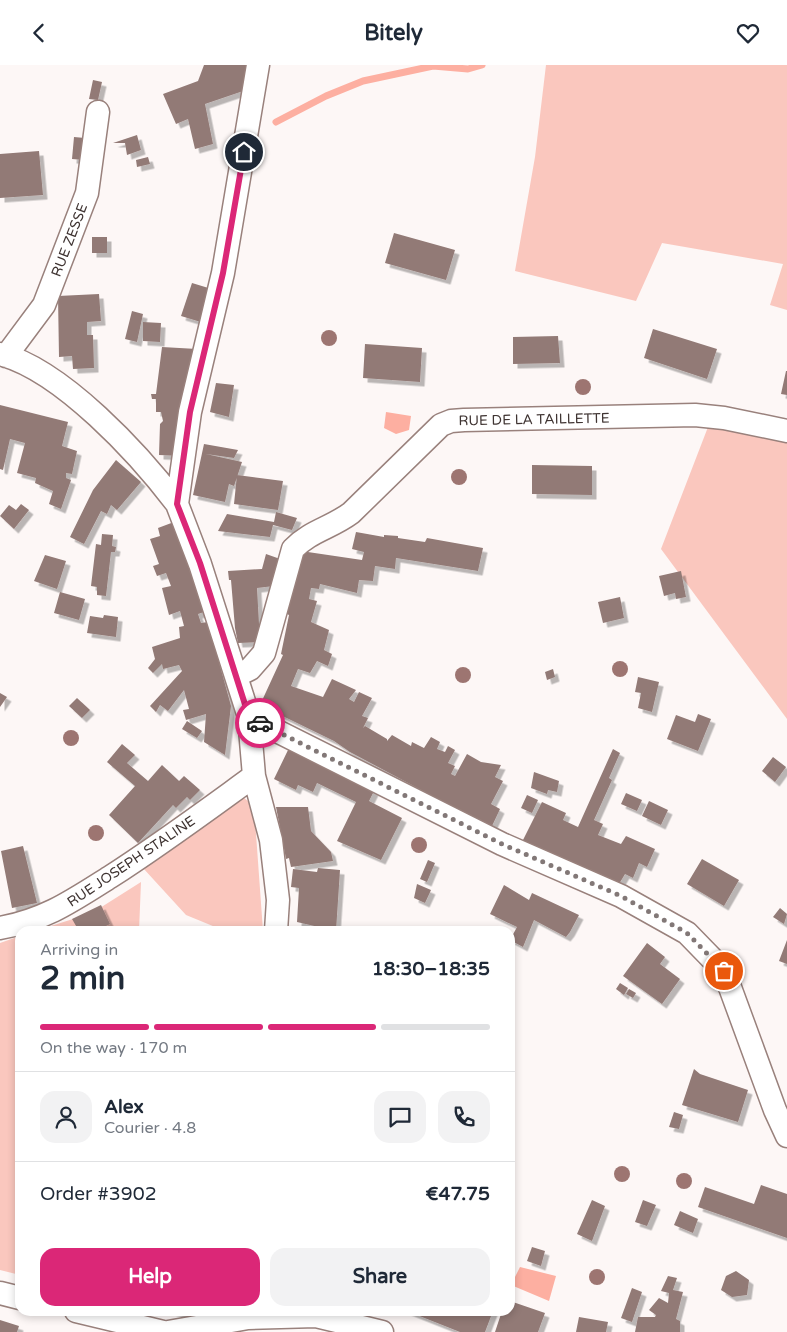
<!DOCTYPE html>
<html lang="en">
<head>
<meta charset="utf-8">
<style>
  :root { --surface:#fff; --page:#f2f2f3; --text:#1f2937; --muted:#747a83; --line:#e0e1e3; --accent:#db2777 }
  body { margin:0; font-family:"Varela Round",sans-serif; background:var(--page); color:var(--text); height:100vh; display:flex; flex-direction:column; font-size:19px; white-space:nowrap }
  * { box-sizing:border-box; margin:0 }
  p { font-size:16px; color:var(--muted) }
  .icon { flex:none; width:28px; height:28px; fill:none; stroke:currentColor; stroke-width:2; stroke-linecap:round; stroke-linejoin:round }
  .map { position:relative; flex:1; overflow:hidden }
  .drawer { position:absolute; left:15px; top:861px; width:500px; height:390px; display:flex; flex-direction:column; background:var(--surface); border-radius:15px; box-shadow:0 2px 8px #0003 }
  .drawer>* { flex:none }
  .pin { position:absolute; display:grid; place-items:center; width:42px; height:42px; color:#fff; margin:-21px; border:2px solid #fff; border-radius:50%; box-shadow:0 1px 5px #0007 }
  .courier { position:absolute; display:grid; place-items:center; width:50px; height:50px; margin:-25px; border:4px solid #db2777; border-radius:50%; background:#fff; color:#222; box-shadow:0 1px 6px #0007 }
  .headline em { font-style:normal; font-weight:800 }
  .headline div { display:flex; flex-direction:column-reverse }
  .headline { display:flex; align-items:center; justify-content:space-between; height:85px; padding:0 25px }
  h1 { font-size:32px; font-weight:800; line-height:38px }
  .bar { display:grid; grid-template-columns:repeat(4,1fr); gap:8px 5px; align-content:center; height:60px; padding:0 25px }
  .bar i { height:6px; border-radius:4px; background:var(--line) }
  .bar .current { background:var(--accent) }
  .bar p { grid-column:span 4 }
  .line { display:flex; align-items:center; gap:12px; padding:0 25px; border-top:1px solid var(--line) }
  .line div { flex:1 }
  .round { display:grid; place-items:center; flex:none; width:52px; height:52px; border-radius:15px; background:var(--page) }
  .primary-button { display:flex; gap:10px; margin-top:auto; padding:10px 25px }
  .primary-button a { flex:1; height:58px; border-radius:15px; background:var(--accent); color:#fff; font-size:20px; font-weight:800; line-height:58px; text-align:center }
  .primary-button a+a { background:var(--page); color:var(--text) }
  header { display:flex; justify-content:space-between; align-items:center; height:65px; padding:0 25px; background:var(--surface); font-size:22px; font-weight:800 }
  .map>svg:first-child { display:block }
</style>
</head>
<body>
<header><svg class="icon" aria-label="back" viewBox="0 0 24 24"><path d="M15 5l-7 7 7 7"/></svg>Bitely<svg class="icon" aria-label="heart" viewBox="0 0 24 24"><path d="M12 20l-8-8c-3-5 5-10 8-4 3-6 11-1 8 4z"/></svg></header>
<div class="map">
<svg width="787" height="1267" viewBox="0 0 787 1267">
  <defs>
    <filter id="shadow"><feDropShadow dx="4.5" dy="4.5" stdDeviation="0" flood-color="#0004"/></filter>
  </defs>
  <rect width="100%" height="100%" fill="#fdf7f6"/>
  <path fill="#fac7be" d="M 546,0 L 787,0 L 787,245 L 770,240 L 783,199 L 662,178 L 636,236 L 515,206 L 535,92 Z
    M 708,362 L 743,367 L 787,376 L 787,654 L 661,484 Z
    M 243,732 L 254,741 L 263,866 L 225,866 L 186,850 L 143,803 Z
    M 141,817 L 139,866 L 35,866 L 92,848 Z
    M 20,871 L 20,1210 L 0,1205 L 0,878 Z"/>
  <path fill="#fdafa1" d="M 386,347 L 411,351 L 409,365 L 396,369 L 384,363 Z
    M 520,1202 L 556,1211 L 549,1236 L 511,1220 Z"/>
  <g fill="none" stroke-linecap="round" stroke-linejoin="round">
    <path stroke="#fdafa1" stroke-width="7" d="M 276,57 L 326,31 L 363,16 L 433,1 L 468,4 L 482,0"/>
  </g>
  <path fill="#927a76" filter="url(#shadow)" d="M 204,0 L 252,0 L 249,24 L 205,39 L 213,79 L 195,84 L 188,54 L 176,59 L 163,29 L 198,16 Z
    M 93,15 L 102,17 L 98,35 L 89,34 Z
    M 137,70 L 141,85 L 127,90 L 125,78 L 113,78 Z
    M 74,72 L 85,73 L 84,95 L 72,94 Z
    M 39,86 L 43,130 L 0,133 L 0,89 Z
    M 148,92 L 150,99 L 137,102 L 136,95 Z
    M 394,168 L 455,185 L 446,215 L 385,198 Z
    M 92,172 L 107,172 L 107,188 L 92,188 Z
    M 192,218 L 215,225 L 204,258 L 181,251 Z
    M 99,229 L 101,256 L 87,257 L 87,270 L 93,270 L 94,303 L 73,304 L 72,291 L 59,292 L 58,231 Z
    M 132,246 L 143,249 L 137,277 L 125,274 Z
    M 143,257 L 161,258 L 160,277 L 143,276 Z
    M 653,264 L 717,284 L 707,314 L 644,293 Z
    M 558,271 L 560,298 L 513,299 L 513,272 Z
    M 365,279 L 422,283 L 420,317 L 363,313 Z
    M 162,282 L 197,284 L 183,391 L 159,390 L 160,359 L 163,356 L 161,347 L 156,347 L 156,334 L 152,334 L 151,329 L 156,329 Z
    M 786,306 L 787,306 L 787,330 L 781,329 Z
    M 216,318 L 234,320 L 229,352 L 210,347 Z
    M 0,340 L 68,357 L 62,381 L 77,386 L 72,409 L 66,408 L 66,413 L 71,415 L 61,444 L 49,439 L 53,426 L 35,418 L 36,413 L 17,408 L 25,378 L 10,374 L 3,405 L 0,404 Z
    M 204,379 L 238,385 L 234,393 L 206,389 L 242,397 L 234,421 L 229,419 L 225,437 L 193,430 Z
    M 116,395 L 141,417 L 117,445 L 111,440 L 107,449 L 101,446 L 84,479 L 70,472 L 93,425 Z
    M 532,400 L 592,401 L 592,430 L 532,429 Z
    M 237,410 L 283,416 L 278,445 L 234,439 Z
    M 21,439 L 29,445 L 14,464 L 0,451 L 9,440 L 16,445 Z
    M 276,447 L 297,453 L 292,465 L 273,460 L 270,472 L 218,466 L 227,449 L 274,457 Z
    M 174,457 L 184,479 L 204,547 L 198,549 L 201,558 L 208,557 L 231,641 L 225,690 L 204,677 L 206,649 L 186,655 L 183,645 L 189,644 L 184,625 L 168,646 L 160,640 L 156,647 L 150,641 L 182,606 L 179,600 L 163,604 L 162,599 L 153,608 L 148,603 L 155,594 L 152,582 L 180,573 L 179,562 L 184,561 L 180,546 L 169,550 L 162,523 L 171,521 L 166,508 L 157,511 L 153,501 L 159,499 L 150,474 L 160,471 L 158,463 Z
    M 356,467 L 384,472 L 384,470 L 398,471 L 398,473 L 425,477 L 427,473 L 483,483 L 478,506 L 396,493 L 395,504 L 375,501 L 373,516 L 359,515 L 357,528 L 320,519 L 319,524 L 311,523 L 309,534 L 317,536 L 311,557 L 329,565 L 324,585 L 332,589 L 328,601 L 317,596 L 310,608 L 298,604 L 291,621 L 323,632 L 332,614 L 356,625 L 349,634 L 354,637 L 359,627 L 372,633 L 362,651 L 368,653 L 363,663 L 365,661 L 387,674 L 387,676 L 392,670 L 411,681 L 412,677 L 424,683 L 431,672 L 440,677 L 437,684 L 445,687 L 448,681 L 455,685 L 448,698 L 455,701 L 451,709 L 455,711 L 467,689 L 481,697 L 501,700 L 495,712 L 503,716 L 491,739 L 500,744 L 492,761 L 423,730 L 425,727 L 350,687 L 334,676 L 260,640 L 283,590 L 281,589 L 289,550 L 287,549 L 289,530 L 301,486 L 362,495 L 364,487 L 352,484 Z
    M 102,469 L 113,470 L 112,481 L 116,482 L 115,487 L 111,487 L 106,531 L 97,530 L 97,522 L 91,521 L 96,479 L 101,480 Z
    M 266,489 L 283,495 L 274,521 L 257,523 L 260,577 L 238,578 L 235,563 L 231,515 L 229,515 L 228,506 L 262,504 Z
    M 45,490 L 66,496 L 57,524 L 34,516 Z
    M 681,506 L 686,532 L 676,534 L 675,528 L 664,531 L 659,511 Z
    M 60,527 L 85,534 L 79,555 L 54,548 Z
    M 620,532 L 624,553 L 603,558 L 598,537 Z
    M 104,550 L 118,552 L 116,572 L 87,568 L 90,551 L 103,553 Z
    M 553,604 L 555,612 L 547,615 L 545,607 Z
    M 638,612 L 659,617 L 652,647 L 638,643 L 641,628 L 635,627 Z
    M 0,628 L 7,632 L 0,642 Z
    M 77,633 L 90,645 L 82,653 L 69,641 Z
    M 698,649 L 711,654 L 698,686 L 667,674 L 676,650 L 695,657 Z
    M 187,656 L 202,666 L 197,673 L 182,664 Z
    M 122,679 L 135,690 L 127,698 L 148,716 L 162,700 L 179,716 L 184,711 L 200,725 L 190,735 L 187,732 L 176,743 L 173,740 L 138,778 L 109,750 L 135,721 L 107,697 Z
    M 289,683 L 374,726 L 369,736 L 402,753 L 381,795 L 337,776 L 356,737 L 317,718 L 313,727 L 298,720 L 296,725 L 274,714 Z
    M 613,684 L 620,688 L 609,713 L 612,715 L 594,755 L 603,759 L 598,770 L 621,779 L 626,771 L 655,784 L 647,802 L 639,798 L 633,813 L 625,809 L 619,819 L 522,777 L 542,737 L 566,748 L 563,755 L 578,762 Z
    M 773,692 L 786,702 L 775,717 L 762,706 Z
    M 534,707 L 559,716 L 557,727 L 548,725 L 547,729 L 531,723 Z
    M 626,728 L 642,735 L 637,746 L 621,739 Z
    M 527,730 L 538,735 L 532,748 L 521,743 Z
    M 649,736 L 668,745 L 661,760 L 642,751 Z
    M 276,742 L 308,742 L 311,766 L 331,787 L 333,796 L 291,802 L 289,793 L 286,794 Z
    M 23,781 L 37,838 L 12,843 L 1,786 Z
    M 702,794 L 739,815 L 724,841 L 687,819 Z
    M 428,795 L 435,798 L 427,817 L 420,814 Z
    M 318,803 L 340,805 L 336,866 L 297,857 L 299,823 L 291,822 L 293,804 L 317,807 Z
    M 417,819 L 431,825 L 425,838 L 414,833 Z
    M 504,820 L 529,835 L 532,828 L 579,850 L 570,867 L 566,872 L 534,855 L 523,882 L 510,875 L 517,862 L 490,849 Z
    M 101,840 L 110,859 L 96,866 L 79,866 L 72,854 Z
    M 780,843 L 787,849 L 784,859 L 773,852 Z
    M 211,861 L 222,866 L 209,866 Z
    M 787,875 L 787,899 L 779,896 Z
    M 647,878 L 665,892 L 660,899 L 680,914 L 662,939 L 623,911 Z
    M 620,918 L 628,923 L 624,930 L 616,924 Z
    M 629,924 L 636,928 L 633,933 L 626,929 Z
    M 694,1004 L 700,1009 L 748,1025 L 738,1057 L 682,1040 Z
    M 674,1047 L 683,1050 L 679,1064 L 669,1062 Z
    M 761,1120 L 787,1129 L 787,1173 L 698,1142 L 705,1122 L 754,1139 Z
    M 592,1135 L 605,1141 L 592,1176 L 577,1169 Z
    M 643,1135 L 656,1140 L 647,1161 L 635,1157 Z
    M 680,1146 L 698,1154 L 693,1168 L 674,1160 Z
    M 532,1182 L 545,1186 L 541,1201 L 527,1196 Z
    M 736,1206 L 749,1215 L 747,1230 L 732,1232 L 721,1225 L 726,1211 Z
    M 668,1211 L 677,1213 L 673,1225 L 683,1227 L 676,1254 L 680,1256 L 680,1267 L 635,1267 L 638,1252 L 655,1252 L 656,1250 L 649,1245 L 659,1233 L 668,1238 L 669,1228 L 661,1226 Z
    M 632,1223 L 642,1227 L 632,1257 L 621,1253 Z
    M 510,1236 L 545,1248 L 538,1267 L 495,1267 L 502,1246 L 510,1246 Z
    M 171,1246 L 187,1246 L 186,1250 Z
    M 407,1246 L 493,1246 L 485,1267 L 460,1267 Z
    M 579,1252 L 608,1257 L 606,1267 L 576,1267 Z
    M 0,1255 L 19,1261 L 17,1267 L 0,1267 Z"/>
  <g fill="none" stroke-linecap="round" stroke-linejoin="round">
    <defs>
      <path id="minor" d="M 258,0 L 223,208 L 190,347 L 177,439 L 200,499 L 249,652 L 254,711 L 271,775 L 278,835 L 276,866
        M 0,289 C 62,305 139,389 177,439
        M 6,291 L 44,240 L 87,128 L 98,47
        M 236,611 L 250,604 L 264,588 L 293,484 C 310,466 331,463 351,448 L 441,360 L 451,356 L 464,355 L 695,350 L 724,353 L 787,366
        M 249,652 L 502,779 L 621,831 L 687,868 L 724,906 L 775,1045 L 787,1071
        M 0,863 C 45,855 72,836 110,812 C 160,780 207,745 254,711
        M 0,1228 L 20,1233
        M 76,1246 L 163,1267
        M 168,1267 L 248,1253 L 316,1251 L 382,1267"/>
    </defs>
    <use href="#minor" stroke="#99817c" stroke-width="25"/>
    <use href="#minor" stroke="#fff" stroke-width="22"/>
  </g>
  <g fill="#9d7571">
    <circle cx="329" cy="273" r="8"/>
    <circle cx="583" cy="322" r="8"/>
    <circle cx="459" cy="412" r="8"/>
    <circle cx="620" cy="604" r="8"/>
    <circle cx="463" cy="610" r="8"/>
    <circle cx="71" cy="673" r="8"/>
    <circle cx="96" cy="768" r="8"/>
    <circle cx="419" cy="780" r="8"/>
    <circle cx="622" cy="1109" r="8"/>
    <circle cx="684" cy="1116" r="8"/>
    <circle cx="597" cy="1212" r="8"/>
  </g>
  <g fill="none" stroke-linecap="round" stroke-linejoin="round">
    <path stroke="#827877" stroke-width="5" stroke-dasharray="0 9" d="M 260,658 L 502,779 L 621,831 L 687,868 L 724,906"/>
    <path stroke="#db2777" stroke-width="6" d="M 244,87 L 223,208 L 190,347 L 177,439 L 200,498 L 249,652 L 260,658"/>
  </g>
  <g text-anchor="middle" stroke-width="4" stroke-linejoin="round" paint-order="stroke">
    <g font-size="14" fill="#3f3432" stroke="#fff">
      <text transform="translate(69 175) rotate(-69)" y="5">RUE ZESSE</text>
      <text transform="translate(534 354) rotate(-1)" y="5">RUE DE LA TAILLETTE</text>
      <text transform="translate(131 796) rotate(-34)" y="5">RUE JOSEPH STALINE</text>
    </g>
  </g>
</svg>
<div class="pin" style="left:724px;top:906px;background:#ea580c"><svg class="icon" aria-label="bag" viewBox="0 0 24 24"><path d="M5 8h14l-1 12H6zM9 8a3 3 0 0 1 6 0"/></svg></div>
<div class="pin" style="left:244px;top:87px;background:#1f2937"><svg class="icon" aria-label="home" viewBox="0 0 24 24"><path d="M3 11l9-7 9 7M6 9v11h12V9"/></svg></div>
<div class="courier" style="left:260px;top:658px"><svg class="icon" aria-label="car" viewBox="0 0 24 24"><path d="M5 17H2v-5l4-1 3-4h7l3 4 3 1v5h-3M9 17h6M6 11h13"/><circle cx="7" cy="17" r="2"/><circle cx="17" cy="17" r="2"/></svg></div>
<section class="drawer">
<div class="headline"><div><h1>2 min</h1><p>Arriving in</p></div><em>18:30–18:35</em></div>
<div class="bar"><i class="current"></i><i class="current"></i><i class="current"></i><i></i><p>On the way · 170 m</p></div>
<div class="line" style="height:90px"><a class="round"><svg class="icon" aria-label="person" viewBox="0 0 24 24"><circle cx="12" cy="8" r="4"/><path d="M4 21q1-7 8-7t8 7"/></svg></a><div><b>Alex</b><p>Courier · 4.8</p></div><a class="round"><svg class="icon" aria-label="chat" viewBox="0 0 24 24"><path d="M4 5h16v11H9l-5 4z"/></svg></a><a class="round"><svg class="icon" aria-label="phone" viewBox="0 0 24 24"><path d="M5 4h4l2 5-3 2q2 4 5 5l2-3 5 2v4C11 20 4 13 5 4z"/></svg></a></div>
<div class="line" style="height:65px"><div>Order #3902</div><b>€47.75</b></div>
<div class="primary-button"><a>Help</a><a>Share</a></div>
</section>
</div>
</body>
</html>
